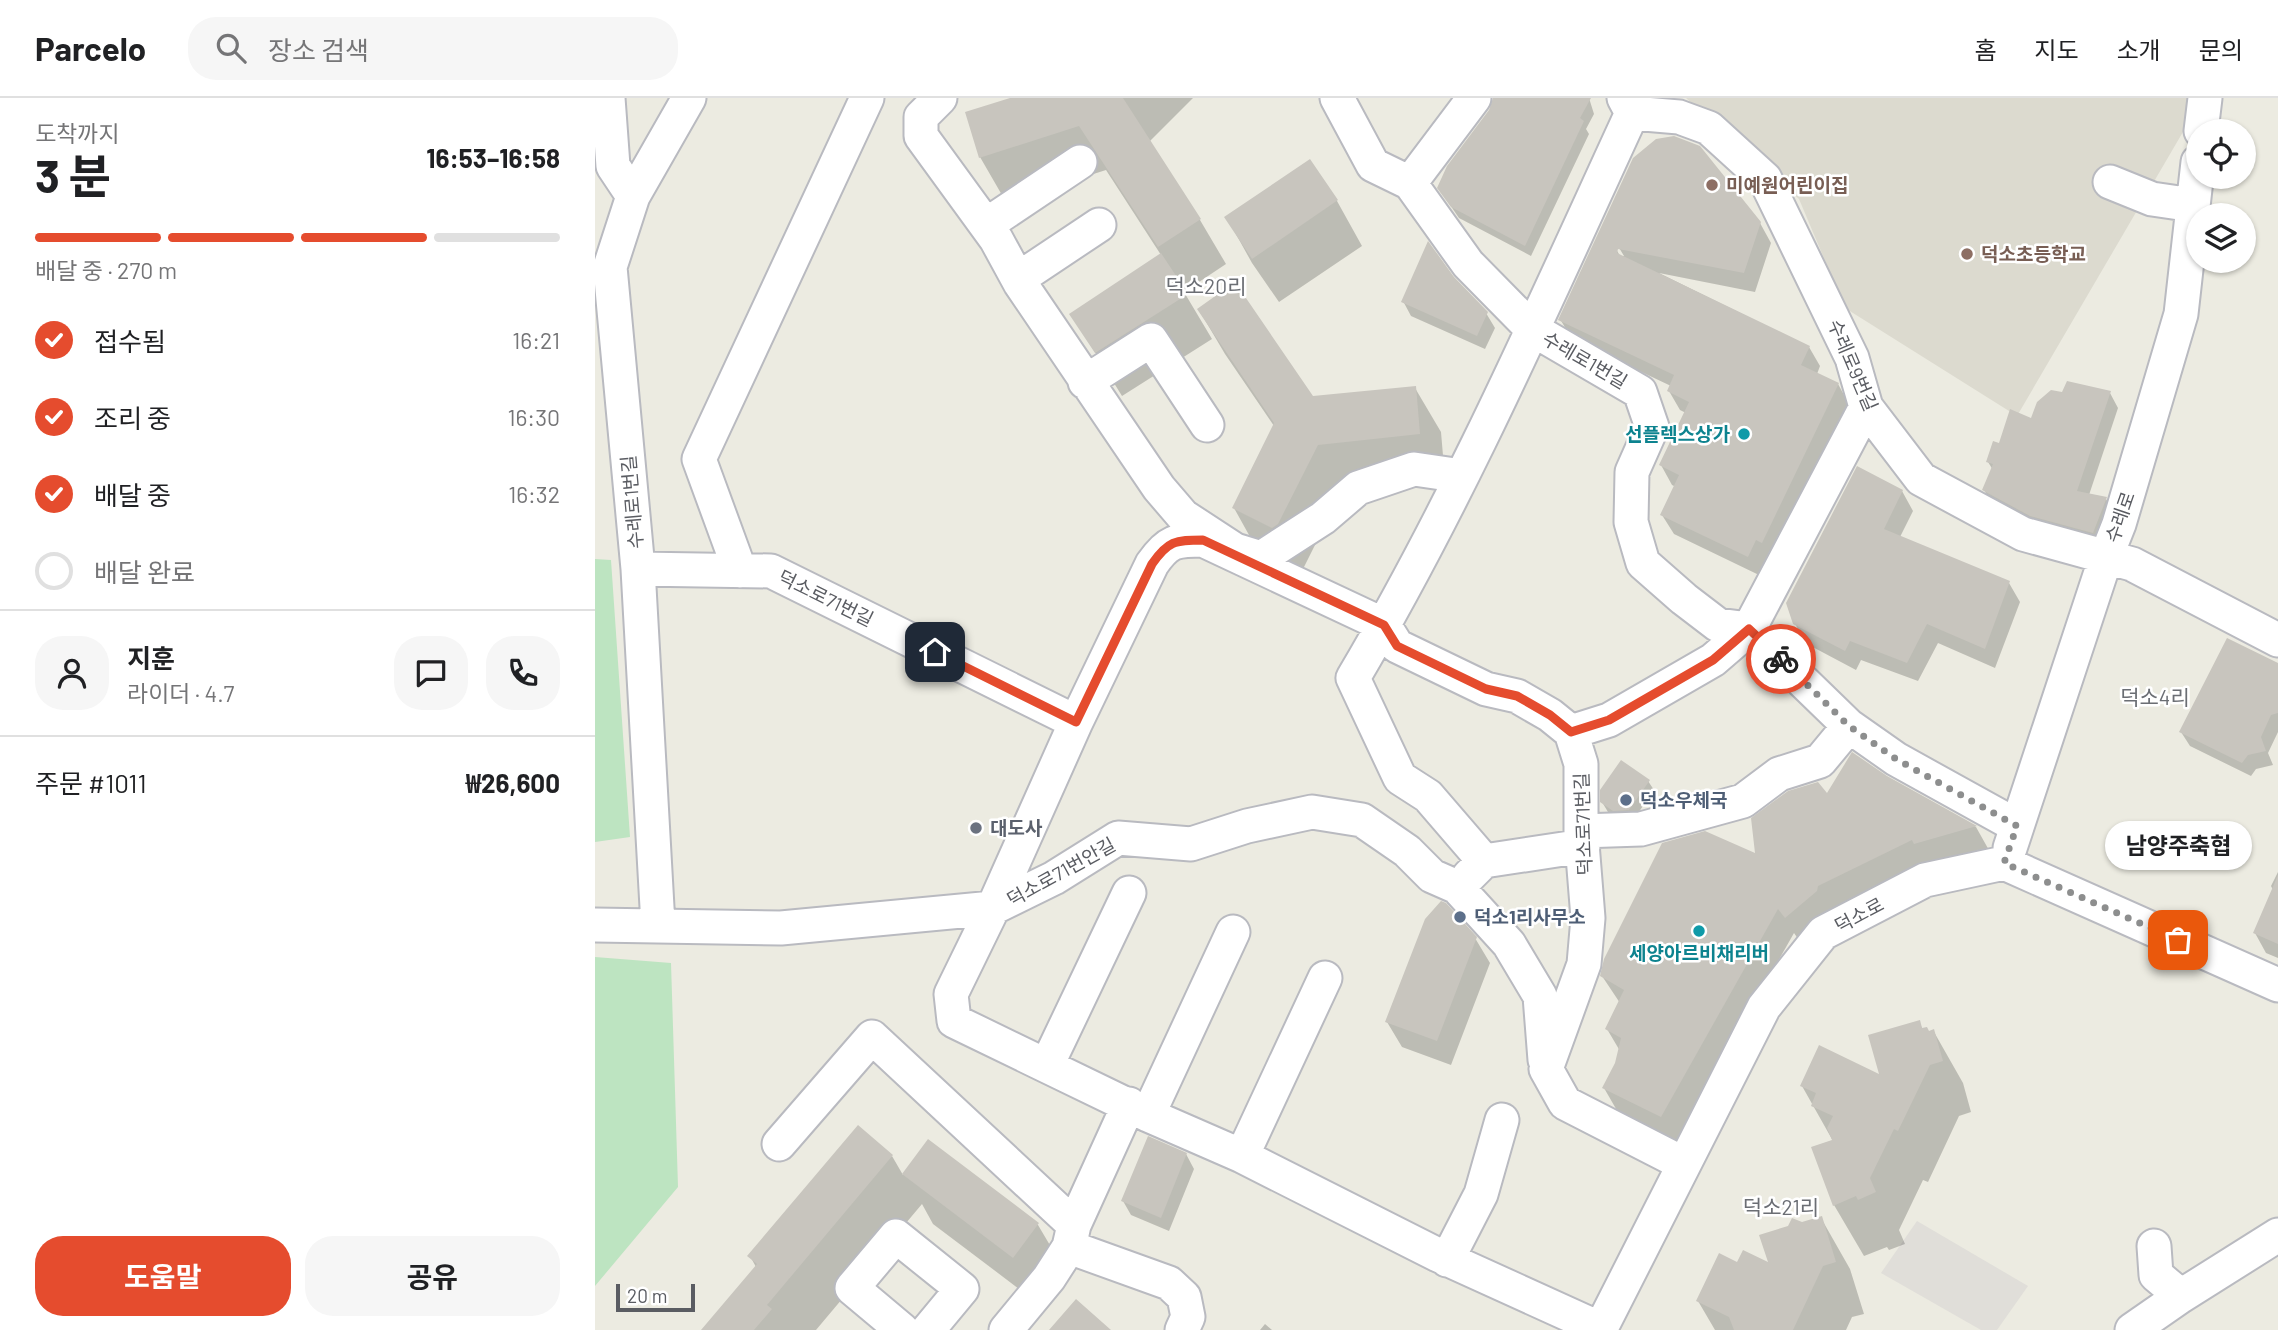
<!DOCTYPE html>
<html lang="ko">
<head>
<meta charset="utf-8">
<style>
  :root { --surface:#fff; --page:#f6f6f6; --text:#202124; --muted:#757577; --line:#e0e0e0; --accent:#e54c2e }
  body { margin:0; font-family:Barlow,"Noto Sans KR",sans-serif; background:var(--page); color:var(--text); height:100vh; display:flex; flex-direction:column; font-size:26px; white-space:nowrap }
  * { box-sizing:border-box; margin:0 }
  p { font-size:23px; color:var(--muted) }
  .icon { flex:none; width:38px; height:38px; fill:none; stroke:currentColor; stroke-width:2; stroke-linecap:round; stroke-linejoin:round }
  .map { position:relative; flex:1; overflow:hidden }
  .drawer { display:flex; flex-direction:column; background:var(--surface); width:595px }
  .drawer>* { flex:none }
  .buttons { position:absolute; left:1591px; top:21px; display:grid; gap:14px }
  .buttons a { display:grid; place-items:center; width:70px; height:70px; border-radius:50%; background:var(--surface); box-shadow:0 2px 5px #0004; font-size:35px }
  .scale { position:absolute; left:21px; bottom:18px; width:79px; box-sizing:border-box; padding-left:7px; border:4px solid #5a5c62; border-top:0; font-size:19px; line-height:24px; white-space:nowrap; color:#5a5c62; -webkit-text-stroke:5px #fff; paint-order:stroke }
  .pin { position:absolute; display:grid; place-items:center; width:60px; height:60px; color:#fff; margin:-30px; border-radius:14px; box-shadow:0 4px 10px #0006 }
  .courier { position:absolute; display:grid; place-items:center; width:70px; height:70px; margin:-35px; border:5px solid #e54c2e; border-radius:50%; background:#fff; color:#222; box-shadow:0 2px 9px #0007 }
  .bubble { position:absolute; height:49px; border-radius:24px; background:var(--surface); box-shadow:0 2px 5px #0004; font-size:23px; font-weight:700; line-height:49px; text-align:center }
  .summary em { font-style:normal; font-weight:700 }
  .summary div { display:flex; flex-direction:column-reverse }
  .summary { display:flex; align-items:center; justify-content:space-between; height:119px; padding:0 35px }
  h1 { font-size:46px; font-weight:700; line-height:52px }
  .bar { display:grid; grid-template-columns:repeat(4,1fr); gap:10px 7px; align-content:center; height:84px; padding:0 35px }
  .bar i { height:9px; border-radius:5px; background:var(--line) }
  .bar .on { background:var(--accent) }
  .bar p { grid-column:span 4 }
  .line { display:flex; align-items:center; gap:18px; padding:0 35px; border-top:2px solid var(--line) }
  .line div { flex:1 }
  .round { display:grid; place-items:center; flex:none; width:74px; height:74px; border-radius:28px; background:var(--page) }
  ol { padding:0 35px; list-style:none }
  li { display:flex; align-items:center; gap:21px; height:77px }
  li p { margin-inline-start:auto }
  li .icon { padding:7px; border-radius:50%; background:var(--accent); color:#fff; stroke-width:4 }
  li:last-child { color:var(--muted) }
  li i { width:38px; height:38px; border:4px solid var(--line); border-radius:50% }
  .button { display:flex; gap:14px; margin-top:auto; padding:14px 35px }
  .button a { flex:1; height:80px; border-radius:28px; background:var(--accent); color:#fff; font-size:28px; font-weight:700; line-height:80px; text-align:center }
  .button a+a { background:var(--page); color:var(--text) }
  header { display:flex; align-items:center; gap:42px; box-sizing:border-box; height:98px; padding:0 35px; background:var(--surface); border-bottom:2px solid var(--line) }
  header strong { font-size:33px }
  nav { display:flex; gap:38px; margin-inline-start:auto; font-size:24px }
  .search { width:490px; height:63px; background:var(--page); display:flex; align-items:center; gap:18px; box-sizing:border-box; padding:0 24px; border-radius:28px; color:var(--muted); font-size:26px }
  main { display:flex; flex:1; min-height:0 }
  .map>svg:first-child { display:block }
</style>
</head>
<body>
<header>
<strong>Parcelo</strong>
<div class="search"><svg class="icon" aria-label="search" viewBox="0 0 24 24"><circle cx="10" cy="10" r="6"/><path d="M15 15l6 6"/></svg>장소 검색</div>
<nav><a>홈</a><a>지도</a><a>소개</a><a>문의</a></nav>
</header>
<main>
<section class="drawer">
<div class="summary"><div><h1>3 분</h1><p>도착까지</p></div><em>16:53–16:58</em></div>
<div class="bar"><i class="on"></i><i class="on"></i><i class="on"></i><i></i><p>배달 중 · 270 m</p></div>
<ol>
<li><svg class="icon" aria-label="check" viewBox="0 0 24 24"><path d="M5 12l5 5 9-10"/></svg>접수됨<p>16:21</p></li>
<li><svg class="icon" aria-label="check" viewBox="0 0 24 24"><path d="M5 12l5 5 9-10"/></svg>조리 중<p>16:30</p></li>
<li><svg class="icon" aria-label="check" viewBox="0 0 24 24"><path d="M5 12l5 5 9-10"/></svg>배달 중<p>16:32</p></li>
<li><i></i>배달 완료</li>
</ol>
<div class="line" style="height:126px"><a class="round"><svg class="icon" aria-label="person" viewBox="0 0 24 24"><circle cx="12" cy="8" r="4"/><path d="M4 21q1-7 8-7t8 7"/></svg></a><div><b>지훈</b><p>라이더 · 4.7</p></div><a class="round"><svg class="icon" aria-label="chat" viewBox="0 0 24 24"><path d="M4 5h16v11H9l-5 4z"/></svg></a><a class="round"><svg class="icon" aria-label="phone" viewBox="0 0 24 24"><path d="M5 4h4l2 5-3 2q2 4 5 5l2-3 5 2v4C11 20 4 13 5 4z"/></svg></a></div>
<div class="line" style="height:91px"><div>주문 #1011</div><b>₩26,600</b></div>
<div class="button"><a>도움말</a><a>공유</a></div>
</section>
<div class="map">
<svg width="1683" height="1232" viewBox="0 0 1683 1232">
  <rect width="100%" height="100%" fill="#ecebe1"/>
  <path fill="#e0ded9" d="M 1322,1123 L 1433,1188 L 1402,1232 L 1386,1232 L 1286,1175 Z"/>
  <path fill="#dcdacf" d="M 1091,0 L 1594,0 L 1592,27 L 1422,318 L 1250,210 L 1204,101 Z"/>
  <path fill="#bde4c1" d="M 0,461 L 16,462 L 35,739 L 0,744 Z
    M 0,859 L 76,865 L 83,1089 L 0,1188 Z"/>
  <path fill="#0003" fill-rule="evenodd" d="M 420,0 L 598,0 L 554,44 L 605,122 L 631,166 L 589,194 L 617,241 L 527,298 L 477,217 L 566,157 L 511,72 L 411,104 L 385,59 Z
    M 904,0 L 994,0 L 999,16 L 991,31 L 994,36 L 936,158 L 864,120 L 851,101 Z
    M 1039,61 L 1165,125 L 1176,145 L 1160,194 L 1064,175 L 1214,249 L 1225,268 L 1222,276 L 1243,286 L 1254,306 L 1178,463 L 1172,460 L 1164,477 L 1079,436 L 1067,417 L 1081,389 L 1077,387 L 1066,367 L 1091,315 L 1085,312 L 1074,293 L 1076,288 L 977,241 L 965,221 ZM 1020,143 L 1029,158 L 1025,158 L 1017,144 Z
    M 715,63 L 742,103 L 767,148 L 684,204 L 657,165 L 632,120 Z
    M 858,180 L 891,215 L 900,230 L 890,251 L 816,218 L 808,203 Z
    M 604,212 L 717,300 L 820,290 L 846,334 L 850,381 L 748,391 L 708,471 L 664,455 L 639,410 L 679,328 L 630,256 Z
    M 1515,295 L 1523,310 L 1494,397 L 1511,401 L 1519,415 L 1506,449 L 1398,407 L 1389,392 L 1398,372 L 1393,364 L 1405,347 L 1437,322 Z
    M 1307,393 L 1318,413 L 1305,439 L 1414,485 L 1425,504 L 1400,570 L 1343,545 L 1323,583 L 1266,562 L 1261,572 L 1212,546 L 1200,526 Z
    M 1679,576 L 1683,586 L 1683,634 L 1673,655 L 1678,667 L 1661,671 L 1656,678 L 1595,648 L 1586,634 Z
    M 1291,679 L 1381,729 L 1395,754 L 1206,845 L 1199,835 L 1081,1043 L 1024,1016 L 1009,990 L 1022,966 L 1025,953 L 1012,931 L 1025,905 L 1007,878 L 1162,758 L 1232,698 Z
    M 1053,683 L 1059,692 L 1039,721 L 1024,722 L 1013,714 L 1007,704 Z
    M 1683,774 L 1683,860 L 1671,855 L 1660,835 L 1678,792 L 1676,788 Z
    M 880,840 L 895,865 L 856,967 L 807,949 L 792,924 Z
    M 1324,924 L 1328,932 L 1334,935 L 1339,934 L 1368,985 L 1376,1014 L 1364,1018 L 1333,1084 L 1328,1082 L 1304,1132 L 1310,1146 L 1294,1152 L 1292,1149 L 1269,1158 L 1239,1107 L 1238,1043 L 1207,988 L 1286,979 Z
    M 334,1044 L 443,1127 L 472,1176 L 448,1209 L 338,1126 L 327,1106 L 221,1232 L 108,1232 L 161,1169 L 155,1158 L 297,1058 L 308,1077 Z
    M 591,1056 L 599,1071 L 574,1133 L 536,1117 L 528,1103 Z
    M 1226,1120 L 1255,1171 L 1269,1216 L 1257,1219 L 1251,1232 L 1120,1232 L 1103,1203 L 1143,1166 L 1176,1167 L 1207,1126 Z
    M 670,1226 L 677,1232 L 665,1232 Z"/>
  <path fill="#c8c5be" d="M 415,0 L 528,0 L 606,121 L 563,149 L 484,28 L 384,60 L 370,14 Z
    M 898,0 L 996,0 L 985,20 L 989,23 L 930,148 L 856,109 L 842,90 L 852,68 L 894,12 Z
    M 1079,38 L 1105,48 L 1166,124 L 1149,175 L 1023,151 L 1022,155 L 1215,248 L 1206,267 L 1244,285 L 1167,445 L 1161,442 L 1153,459 L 1065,417 L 1084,377 L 1064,367 L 1094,304 L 1072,293 L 1079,277 L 963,222 L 1038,60 L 1061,41 Z
    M 715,61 L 743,102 L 657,161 L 629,119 Z
    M 833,143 L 859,179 L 893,214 L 882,238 L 806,204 Z
    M 566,155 L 593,196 L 500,255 L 474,216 Z
    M 640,184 L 718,298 L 821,288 L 825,336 L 723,347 L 683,426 L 677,430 L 637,410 L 679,325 L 602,211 Z
    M 1472,283 L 1516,293 L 1482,393 L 1512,399 L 1498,435 L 1435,418 L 1387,392 L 1398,366 L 1391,364 L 1398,343 L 1404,345 L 1415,311 L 1436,320 L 1442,304 L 1456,292 L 1467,294 Z
    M 1262,368 L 1308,392 L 1289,431 L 1415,483 L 1390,551 L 1332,526 L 1312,565 L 1255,543 L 1250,553 L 1198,526 L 1191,505 Z
    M 1632,540 L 1683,565 L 1683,615 L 1676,617 L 1666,639 L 1671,653 L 1653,657 L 1647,665 L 1584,634 Z
    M 1257,654 L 1292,678 L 1382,728 L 1319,746 L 1317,742 L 1223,788 L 1222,793 L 1190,820 L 1183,811 L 1066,1019 L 1007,990 L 1020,965 L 1026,940 L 1010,931 L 1029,892 L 1005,878 L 1009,861 L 1067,745 L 1110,733 L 1160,755 L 1156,720 L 1193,693 L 1223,684 L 1232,695 Z
    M 1026,662 L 1055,682 L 1034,712 L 1018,713 L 1005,704 L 1005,692 Z
    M 1683,777 L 1683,846 L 1658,835 Z
    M 846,803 L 851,805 L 882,839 L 842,943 L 790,924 L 830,821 Z
    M 1325,922 L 1327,930 L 1332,929 L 1334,933 L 1339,931 L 1348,963 L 1335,967 L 1303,1033 L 1299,1031 L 1275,1080 L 1281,1094 L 1263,1102 L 1261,1098 L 1238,1108 L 1216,1049 L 1237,1042 L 1232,1030 L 1238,1018 L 1216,1008 L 1221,995 L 1205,988 L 1224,947 L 1284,976 L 1273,937 Z
    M 263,1027 L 298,1057 L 172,1207 L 177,1211 L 159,1232 L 106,1232 L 162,1166 L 152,1158 Z
    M 553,1038 L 592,1055 L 566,1120 L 526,1103 Z
    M 333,1041 L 444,1125 L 418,1160 L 307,1076 Z
    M 1227,1118 L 1241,1164 L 1228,1168 L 1198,1232 L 1139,1232 L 1134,1219 L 1101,1203 L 1124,1155 L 1142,1164 L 1148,1152 L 1173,1164 L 1164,1137 L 1193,1128 L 1197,1120 L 1207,1124 Z
    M 481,1201 L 516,1232 L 454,1232 Z"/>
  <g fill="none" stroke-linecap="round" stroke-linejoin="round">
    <defs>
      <path id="minor" d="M 13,0 L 18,68 L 38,98
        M 345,0 L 326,19 L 326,38 L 401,141 L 425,185 L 564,390 L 588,418 L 640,452 L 666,460 L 728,420 L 763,390 L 819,371 L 867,378
        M 742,0 L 778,67 L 815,85 L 873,166 L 937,231 L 1045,294 L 1057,329 L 1037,374 L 1036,424 L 1048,465 L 1089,501 L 1123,527 L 1154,531 L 1254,628 L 1301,661 L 1422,728
        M 1029,0 L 1037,15 L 1084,19 L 1114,30 L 1170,81 L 1257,260 L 1271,309 L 1326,381 L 1428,436 L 1537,466 L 1683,542
        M 1606,33 L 1610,0
        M 1515,84 L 1557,101 L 1598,107
        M 815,85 L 879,0
        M 391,127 L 485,64
        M 423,181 L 504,127
        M 490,284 L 556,242 L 612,327
        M 43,471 L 176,473 L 481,624
        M 145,473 L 104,361 L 272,0
        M 976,634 L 1014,622 L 1118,562 L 1154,531 L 1271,309
        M 986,733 L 1046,731 L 1148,703 L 1184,676 L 1225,663 L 1254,628
        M 1415,750 L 1511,459 L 1524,426 L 1586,216 L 1603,64
        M 889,763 L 833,698 L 805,680 L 758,580 C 865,399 949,206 1037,15
        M 874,778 L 889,763 L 988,748
        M 0,827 L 186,830 L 398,810 L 459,780 L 523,740 L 596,746 L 652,728 L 717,714 L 767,722 L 812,753 L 837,778 L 862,789 L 914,846 L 945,898 L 950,962
        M 63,827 L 43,471 L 15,169 L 38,98 L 94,0
        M 452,967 L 534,795
        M 553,1017 L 638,834
        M 184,1046 L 277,939 L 479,1127
        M 647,1058 L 730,880
        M 1559,1148 L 1561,1177 L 1586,1198
        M 474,1149 L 574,1185 L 589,1199 L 593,1219 L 587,1232
        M 852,1162 L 886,1096 L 907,1022
        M 1006,1231 L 843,1157 L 647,1058 L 553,1017 L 359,923 L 356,896 L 398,810 L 481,624 L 557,466 C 573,443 580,442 608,442 L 789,527 L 802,548 L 891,591 L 922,598 L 955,617 L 976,634 L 986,666 L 986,733 L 993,820 L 989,866 L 951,971 L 970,1005 L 1089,1066
        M 307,1232 L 257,1190 L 301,1138 L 367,1191 L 333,1232
        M 411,1232 L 454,1180 L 474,1149 L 479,1127 L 534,1006
        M 1005,1232 L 1169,909 L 1228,835 L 1330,782 L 1409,765 L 1683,887
        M 1537,1232 L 1586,1198 L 1683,1137"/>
    </defs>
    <use href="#minor" stroke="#b9bac0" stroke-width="37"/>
    <use href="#minor" stroke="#fff" stroke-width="33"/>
  </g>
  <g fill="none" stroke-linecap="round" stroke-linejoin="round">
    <path stroke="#8d8e8e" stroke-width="7" stroke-dasharray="0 12.6" d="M 1186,561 L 1254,628 L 1301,661 L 1422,728 L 1409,765 L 1583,842"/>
    <path stroke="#e54c2e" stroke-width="9" d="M 340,554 L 481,624 L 557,466 C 573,443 580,442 608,442 L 789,527 L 802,548 L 891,591 L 922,598 L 955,617 L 976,634 L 1014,622 L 1118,562 L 1154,531 L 1186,561"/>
  </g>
  <g fill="#8d6e63" stroke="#fff" stroke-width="2.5">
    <circle cx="1117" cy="87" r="7"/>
    <circle cx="1372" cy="156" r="7"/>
  </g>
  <g fill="#0f9aa8" stroke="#fff" stroke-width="2.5">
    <circle cx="1149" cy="336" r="7"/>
    <circle cx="1104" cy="833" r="7"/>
  </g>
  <g fill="#5c6f8a" stroke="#fff" stroke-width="2.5">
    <circle cx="1031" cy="702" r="7"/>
    <circle cx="865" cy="819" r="7"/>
  </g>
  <circle fill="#6b7280" stroke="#fff" stroke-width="2.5" cx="381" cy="730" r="7"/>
  <g text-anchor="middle" stroke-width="5" stroke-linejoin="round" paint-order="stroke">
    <g font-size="19" font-weight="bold" fill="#785e54" stroke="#fff" text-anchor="start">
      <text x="1131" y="94">미예원어린이집</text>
      <text x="1386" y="163">덕소초등학교</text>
    </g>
    <g font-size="19" fill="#5a5c62" stroke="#fff">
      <text transform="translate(990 262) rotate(30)" y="7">수레로1번길</text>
      <text transform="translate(1258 267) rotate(67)" y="7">수레로9번길</text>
      <text transform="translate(37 404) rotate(-95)" y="7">수레로1번길</text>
      <text transform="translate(1525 419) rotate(-71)" y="7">수레로</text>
      <text transform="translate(231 500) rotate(26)" y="7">덕소로71번길</text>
      <text transform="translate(988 726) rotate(-92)" y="7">덕소로71번길</text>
      <text transform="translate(466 774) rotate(-29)" y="7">덕소로71번안길</text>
      <text transform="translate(1264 817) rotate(-28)" y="7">덕소로</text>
    </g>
    <g font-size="19" font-weight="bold" fill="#0d838f" stroke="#fff" text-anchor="end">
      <text x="1135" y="343">선플렉스상가</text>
      <text x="1104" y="862" text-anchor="middle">세양아르비채리버</text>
    </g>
    <g font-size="19" font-weight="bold" fill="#4e5e75" stroke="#fff" text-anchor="start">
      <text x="1045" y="709">덕소우체국</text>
      <text x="879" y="826">덕소1리사무소</text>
    </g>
    <g font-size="19" font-weight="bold" fill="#5b616d" stroke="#fff" text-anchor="start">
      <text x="395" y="737">대도사</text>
    </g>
    <g font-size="21" fill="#6b6e74" stroke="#fff">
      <text x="611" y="196">덕소20리</text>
      <text x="1560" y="607">덕소4리</text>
      <text x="1186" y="1117">덕소21리</text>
    </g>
  </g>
</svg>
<div class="buttons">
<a><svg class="icon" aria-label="locate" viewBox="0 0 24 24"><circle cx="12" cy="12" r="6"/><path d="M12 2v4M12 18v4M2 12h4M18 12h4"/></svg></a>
<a><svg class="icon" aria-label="layers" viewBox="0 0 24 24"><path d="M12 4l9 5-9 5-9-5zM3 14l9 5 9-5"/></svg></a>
</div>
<div class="scale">20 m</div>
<div class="pin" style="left:1583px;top:842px;background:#ea580c"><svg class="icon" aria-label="bag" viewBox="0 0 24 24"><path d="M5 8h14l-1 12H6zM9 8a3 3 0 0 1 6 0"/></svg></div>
<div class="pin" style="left:340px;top:554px;background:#1f2937"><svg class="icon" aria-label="home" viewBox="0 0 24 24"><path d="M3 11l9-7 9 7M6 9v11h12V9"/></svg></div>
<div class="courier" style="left:1186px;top:561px"><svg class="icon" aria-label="bike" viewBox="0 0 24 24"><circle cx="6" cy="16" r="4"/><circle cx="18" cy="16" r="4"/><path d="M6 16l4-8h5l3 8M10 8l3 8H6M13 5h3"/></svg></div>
<div class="bubble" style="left:1510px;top:723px;width:147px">남양주축협</div>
</div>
</main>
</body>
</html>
